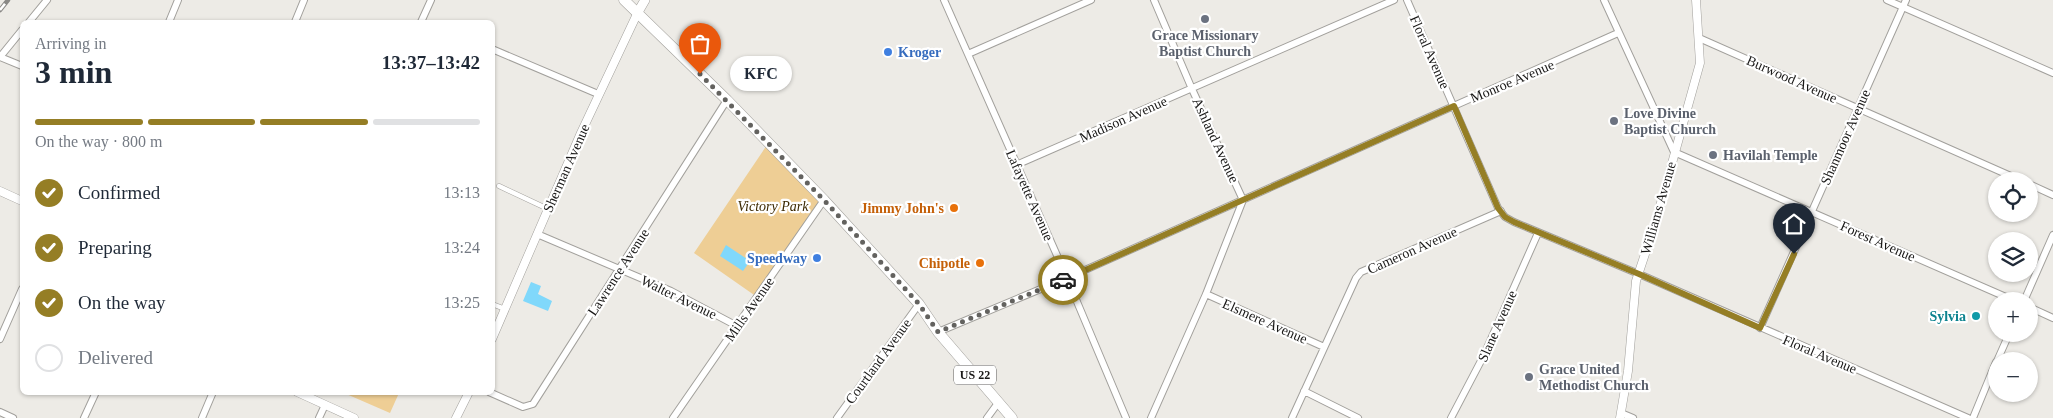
<!DOCTYPE html>
<html lang="en">
<head>
<meta charset="utf-8">
<style>
  :root { --surface:#fff; --page:#f2f2f3; --text:#1f2937; --muted:#747a83; --line:#e0e1e3; --accent:#957e25 }
  body { margin:0; font-family:Georgia,serif; background:var(--page); color:var(--text); height:100vh; display:flex; flex-direction:column; font-size:19px; white-space:nowrap }
  * { box-sizing:border-box; margin:0 }
  p { font-size:16px; color:var(--muted) }
  .icon { flex:none; width:28px; height:28px; fill:none; stroke:currentColor; stroke-width:2; stroke-linecap:round; stroke-linejoin:round }
  .map { position:relative; flex:1; overflow:hidden }
  .panel { position:absolute; left:20px; top:20px; width:475px; height:375px; display:flex; flex-direction:column; background:var(--surface); border-radius:8px; box-shadow:0 1px 4px #0004 }
  .panel>* { flex:none }
  .fabs { position:absolute; left:1988px; top:172px; display:grid; gap:10px }
  .fabs a { display:grid; place-items:center; width:50px; height:50px; border-radius:50%; background:var(--surface); box-shadow:0 1px 4px #0004; font-size:25px }
  .pin { position:absolute; display:grid; place-items:center; width:42px; height:42px; color:#fff; margin:-51px -21px; border-radius:50% 50% 50% 0; rotate:-45deg; box-shadow:0 0 5px #0007 }
  .pin .icon { rotate:45deg }
  .courier { position:absolute; display:grid; place-items:center; width:50px; height:50px; margin:-25px; border:4px solid #957e25; border-radius:50%; background:#fff; color:#222; box-shadow:0 1px 6px #0007 }
  .bubble { position:absolute; height:35px; border-radius:18px; background:var(--surface); box-shadow:0 1px 4px #0004; font-size:16px; font-weight:700; line-height:35px; text-align:center }
  .headline em { font-style:normal; font-weight:700 }
  .headline div { display:flex; flex-direction:column-reverse }
  .headline { display:flex; align-items:center; justify-content:space-between; height:85px; padding:0 15px }
  h1 { font-size:32px; font-weight:700; line-height:38px }
  .bar { display:grid; grid-template-columns:repeat(4,1fr); gap:8px 5px; align-content:center; height:60px; padding:0 15px }
  .bar i { height:6px; border-radius:4px; background:var(--line) }
  .bar .on { background:var(--accent) }
  .bar p { grid-column:span 4 }
  ol { padding:0 15px; list-style:none }
  li { display:flex; align-items:center; gap:15px; height:55px }
  li p { margin-inline-start:auto }
  li .icon { padding:5px; border-radius:50%; background:var(--accent); color:#fff; stroke-width:4 }
  li:last-child { color:var(--muted) }
  li i { width:28px; height:28px; border:2px solid var(--line); border-radius:50% }
  .map>svg:first-child { display:block }
</style>
</head>
<body>
<div class="map">
<svg width="2053" height="418" viewBox="0 0 2053 418">
  <rect width="100%" height="100%" fill="#edebe6"/>
  <path fill="#eece95" d="M 769,142 L 824,200 L 757,297 L 694,253 Z
    M 344,393 L 399,393 L 390,413 Z"/>
  <path fill="#80d8fb" d="M 726,245 L 750,261 L 743,271 L 720,256 Z
    M 531,282 L 541,286 L 538,294 L 552,301 L 548,311 L 523,301 Z"/>
  <g fill="none" stroke-linecap="round" stroke-linejoin="round">
    <defs>
      <path id="pedestrian" d="M 499,186 L 548,209
        M 492,304 L 505,309"/>
      <path id="minor" d="M 944,0 L 1067,278 L 1126,418
        M 1407,0 L 1498,208 L 1505,217 L 1514,222 L 1639,274 L 1968,418
        M 1604,0 L 1674,152 L 2015,301
        M 1887,0 L 2053,73
        M 29,22 L 47,0
        M 169,22 L 178,0
        M 295,22 L 304,0
        M 421,22 L 431,0
        M 1699,38 L 2022,181
        M 492,49 L 598,94
        M 968,54 L 1091,0
        M 0,57 L 22,30
        M 0,57 L 22,66
        M 1016,165 L 1394,0
        M 2029,184 L 2053,195
        M 537,234 L 671,291 L 737,326
        M 1206,294 L 1324,347
        M 2024,301 L 2053,235
        M 2029,307 L 2053,318
        M 1760,328 L 1906,0
        M 938,332 L 1067,278 L 1618,33
        M 0,339 L 22,289
        M 1997,361 L 2009,334
        M 1304,391 L 1358,418
        M 489,392 L 523,407 L 533,404 L 727,100
        M 0,412 L 13,418
        M 1621,413 L 1633,418
        M 84,418 L 96,392
        M 202,418 L 213,392
        M 319,418 L 325,405
        M 673,418 L 824,200
        M 837,418 L 919,304
        M 987,418 L 998,403
        M 1151,418 L 1206,294 L 1243,200 L 1192,89 L 1154,0
        M 1292,418 L 1356,278 L 1361,272 L 1501,211
        M 1451,418 L 1483,357 L 1538,233
        M 1973,418 L 1996,362"/>
      <path id="tertiary" d="M 0,191 L 22,201
        M 492,339 L 580,135 L 638,12
        M 297,392 L 354,418
        M 456,418 L 469,392
        M 1620,418 L 1628,371 L 1636,281 L 1655,224 L 1700,63 L 1696,0"/>
      <path id="secondary" d="M 638,12 L 645,0"/>
      <path id="primary" d="M 624,0 L 727,100 L 824,200 L 919,304 L 938,332 L 1012,418"/>
    </defs>
    <use href="#pedestrian" stroke="#a2a09c" stroke-width="5.5"/>
    <use href="#minor" stroke="#a2a09c" stroke-width="8"/>
    <use href="#tertiary" stroke="#a2a09c" stroke-width="9"/>
    <use href="#secondary" stroke="#a2a09c" stroke-width="10"/>
    <use href="#primary" stroke="#a2a09c" stroke-width="11"/>
    <use href="#pedestrian" stroke="#fff" stroke-width="4.5"/>
    <use href="#minor" stroke="#fff" stroke-width="6"/>
    <use href="#tertiary" stroke="#fff" stroke-width="8"/>
    <use href="#secondary" stroke="#fff" stroke-width="9"/>
    <use href="#primary" stroke="#fff" stroke-width="10"/>
    <defs>
      <path id="rail" d="M 0,10 L 8,0"/>
    </defs>
    <use href="#rail" stroke="#8a8986" stroke-width="4.5"/>
    <use href="#rail" stroke="#fff" stroke-width="2.5" stroke-dasharray="8" stroke-linecap="butt"/>
  </g>
  <g fill="none" stroke-linecap="round" stroke-linejoin="round">
    <path stroke="#63625f" stroke-width="5" stroke-dasharray="0 9" d="M 700,74 L 824,200 L 919,304 L 938,332 L 1063,280"/>
    <path stroke="#957e25" stroke-width="6" d="M 1063,280 L 1454,106 L 1498,208 L 1505,217 L 1514,222 L 1639,274 L 1760,328 L 1794,254"/>
  </g>
  <g fill="#6b7280" stroke="#fff" stroke-width="2">
    <circle cx="1205" cy="19" r="5"/>
    <circle cx="1614" cy="121" r="5"/>
    <circle cx="1713" cy="155" r="5"/>
    <circle cx="1529" cy="377" r="5"/>
  </g>
  <g fill="#3f7fe0" stroke="#fff" stroke-width="2">
    <circle cx="888" cy="52" r="5"/>
    <circle cx="817" cy="258" r="5"/>
  </g>
  <g fill="#e8710a" stroke="#fff" stroke-width="2">
    <circle cx="954" cy="208" r="5"/>
    <circle cx="980" cy="263" r="5"/>
  </g>
  <circle fill="#0f9aa8" stroke="#fff" stroke-width="2" cx="1976" cy="316" r="5"/>
  <g text-anchor="middle" stroke-width="4.5" stroke-linejoin="round" paint-order="stroke">
    <rect fill="#fff" stroke="#5e5d5d" stroke-width="1" x="954" y="365.5" width="42" height="19" rx="4"/>
    <g font-size="12" font-weight="bold" fill="#191817">
      <text x="975" y="379">US 22</text>
    </g>
    <g font-size="14" font-weight="bold" fill="#5b616d" stroke="#fff" text-anchor="start">
      <text x="1205" y="40" text-anchor="middle">Grace Missionary<tspan x="1205" dy="16">Baptist Church</tspan></text>
      <text x="1624" y="118">Love Divine<tspan x="1624" dy="16">Baptist Church</tspan></text>
      <text x="1723" y="160">Havilah Temple</text>
      <text x="1539" y="374">Grace United<tspan x="1539" dy="16">Methodist Church</tspan></text>
    </g>
    <g font-size="14" font-weight="bold" fill="#366cbe" stroke="#fff" text-anchor="start">
      <text x="898" y="57">Kroger</text>
      <text x="807" y="263" text-anchor="end">Speedway</text>
    </g>
    <g font-size="14" fill="#191817" stroke="#fff">
      <text transform="translate(1430 52) rotate(66)" y="5">Floral Avenue</text>
      <text transform="translate(1792 79) rotate(24)" y="5">Burwood Avenue</text>
      <text transform="translate(1512 81) rotate(-23)" y="5">Monroe Avenue</text>
      <text transform="translate(1123 119) rotate(-24)" y="5">Madison Avenue</text>
      <text transform="translate(1845 137) rotate(-66)" y="5">Shanmoor Avenue</text>
      <text transform="translate(1216 140) rotate(65)" y="5">Ashland Avenue</text>
      <text transform="translate(566 168) rotate(-66)" y="5">Sherman Avenue</text>
      <text transform="translate(1030 195) rotate(66)" y="5">Lafayette Avenue</text>
      <text transform="translate(1658 208) rotate(-74)" y="5">Williams Avenue</text>
      <text transform="translate(1878 241) rotate(24)" y="5">Forest Avenue</text>
      <text transform="translate(1412 250) rotate(-24)" y="5">Cameron Avenue</text>
      <text transform="translate(618 272) rotate(-57)" y="5">Lawrence Avenue</text>
      <text transform="translate(679 297) rotate(26)" y="5">Walter Avenue</text>
      <text transform="translate(749 309) rotate(-55)" y="5">Mills Avenue</text>
      <text transform="translate(1265 321) rotate(24)" y="5">Elsmere Avenue</text>
      <text transform="translate(1497 326) rotate(-66)" y="5">Slane Avenue</text>
      <text transform="translate(1820 354) rotate(23)" y="5">Floral Avenue</text>
      <text transform="translate(878 361) rotate(-54)" y="5">Courtland Avenue</text>
    </g>
    <g font-size="14" font-style="italic" fill="#3b2800" stroke="#fff">
      <text x="773" y="211">Victory Park</text>
    </g>
    <g font-size="14" font-weight="bold" fill="#c56008" stroke="#fff" text-anchor="end">
      <text x="944" y="213">Jimmy John's</text>
      <text x="970" y="268">Chipotle</text>
    </g>
    <g font-size="14" font-weight="bold" fill="#0d838f" stroke="#fff" text-anchor="end">
      <text x="1966" y="321">Sylvia</text>
    </g>
  </g>
</svg>
<div class="fabs">
<a><svg class="icon" aria-label="locate" viewBox="0 0 24 24"><circle cx="12" cy="12" r="6"/><path d="M12 2v4M12 18v4M2 12h4M18 12h4"/></svg></a>
<a><svg class="icon" aria-label="layers" viewBox="0 0 24 24"><path d="M12 4l9 5-9 5-9-5zM3 14l9 5 9-5"/></svg></a>
<a>+</a>
<a>−</a>
</div>
<div class="pin" style="left:700px;top:74px;background:#ea580c"><svg class="icon" aria-label="bag" viewBox="0 0 24 24"><path d="M5 8h14l-1 12H6zM9 8a3 3 0 0 1 6 0"/></svg></div>
<div class="pin" style="left:1794px;top:254px;background:#1f2937"><svg class="icon" aria-label="home" viewBox="0 0 24 24"><path d="M3 11l9-7 9 7M6 9v11h12V9"/></svg></div>
<div class="courier" style="left:1063px;top:280px"><svg class="icon" aria-label="car" viewBox="0 0 24 24"><path d="M5 17H2v-5l4-1 3-4h7l3 4 3 1v5h-3M9 17h6M6 11h13"/><circle cx="7" cy="17" r="2"/><circle cx="17" cy="17" r="2"/></svg></div>
<div class="bubble" style="left:730px;top:56px;width:62px">KFC</div>
<section class="panel">
<div class="headline"><div><h1>3 min</h1><p>Arriving in</p></div><em>13:37–13:42</em></div>
<div class="bar"><i class="on"></i><i class="on"></i><i class="on"></i><i></i><p>On the way · 800 m</p></div>
<ol>
<li><svg class="icon" aria-label="check" viewBox="0 0 24 24"><path d="M5 12l5 5 9-10"/></svg>Confirmed<p>13:13</p></li>
<li><svg class="icon" aria-label="check" viewBox="0 0 24 24"><path d="M5 12l5 5 9-10"/></svg>Preparing<p>13:24</p></li>
<li><svg class="icon" aria-label="check" viewBox="0 0 24 24"><path d="M5 12l5 5 9-10"/></svg>On the way<p>13:25</p></li>
<li><i></i>Delivered</li>
</ol>
</section>
</div>
</body>
</html>
